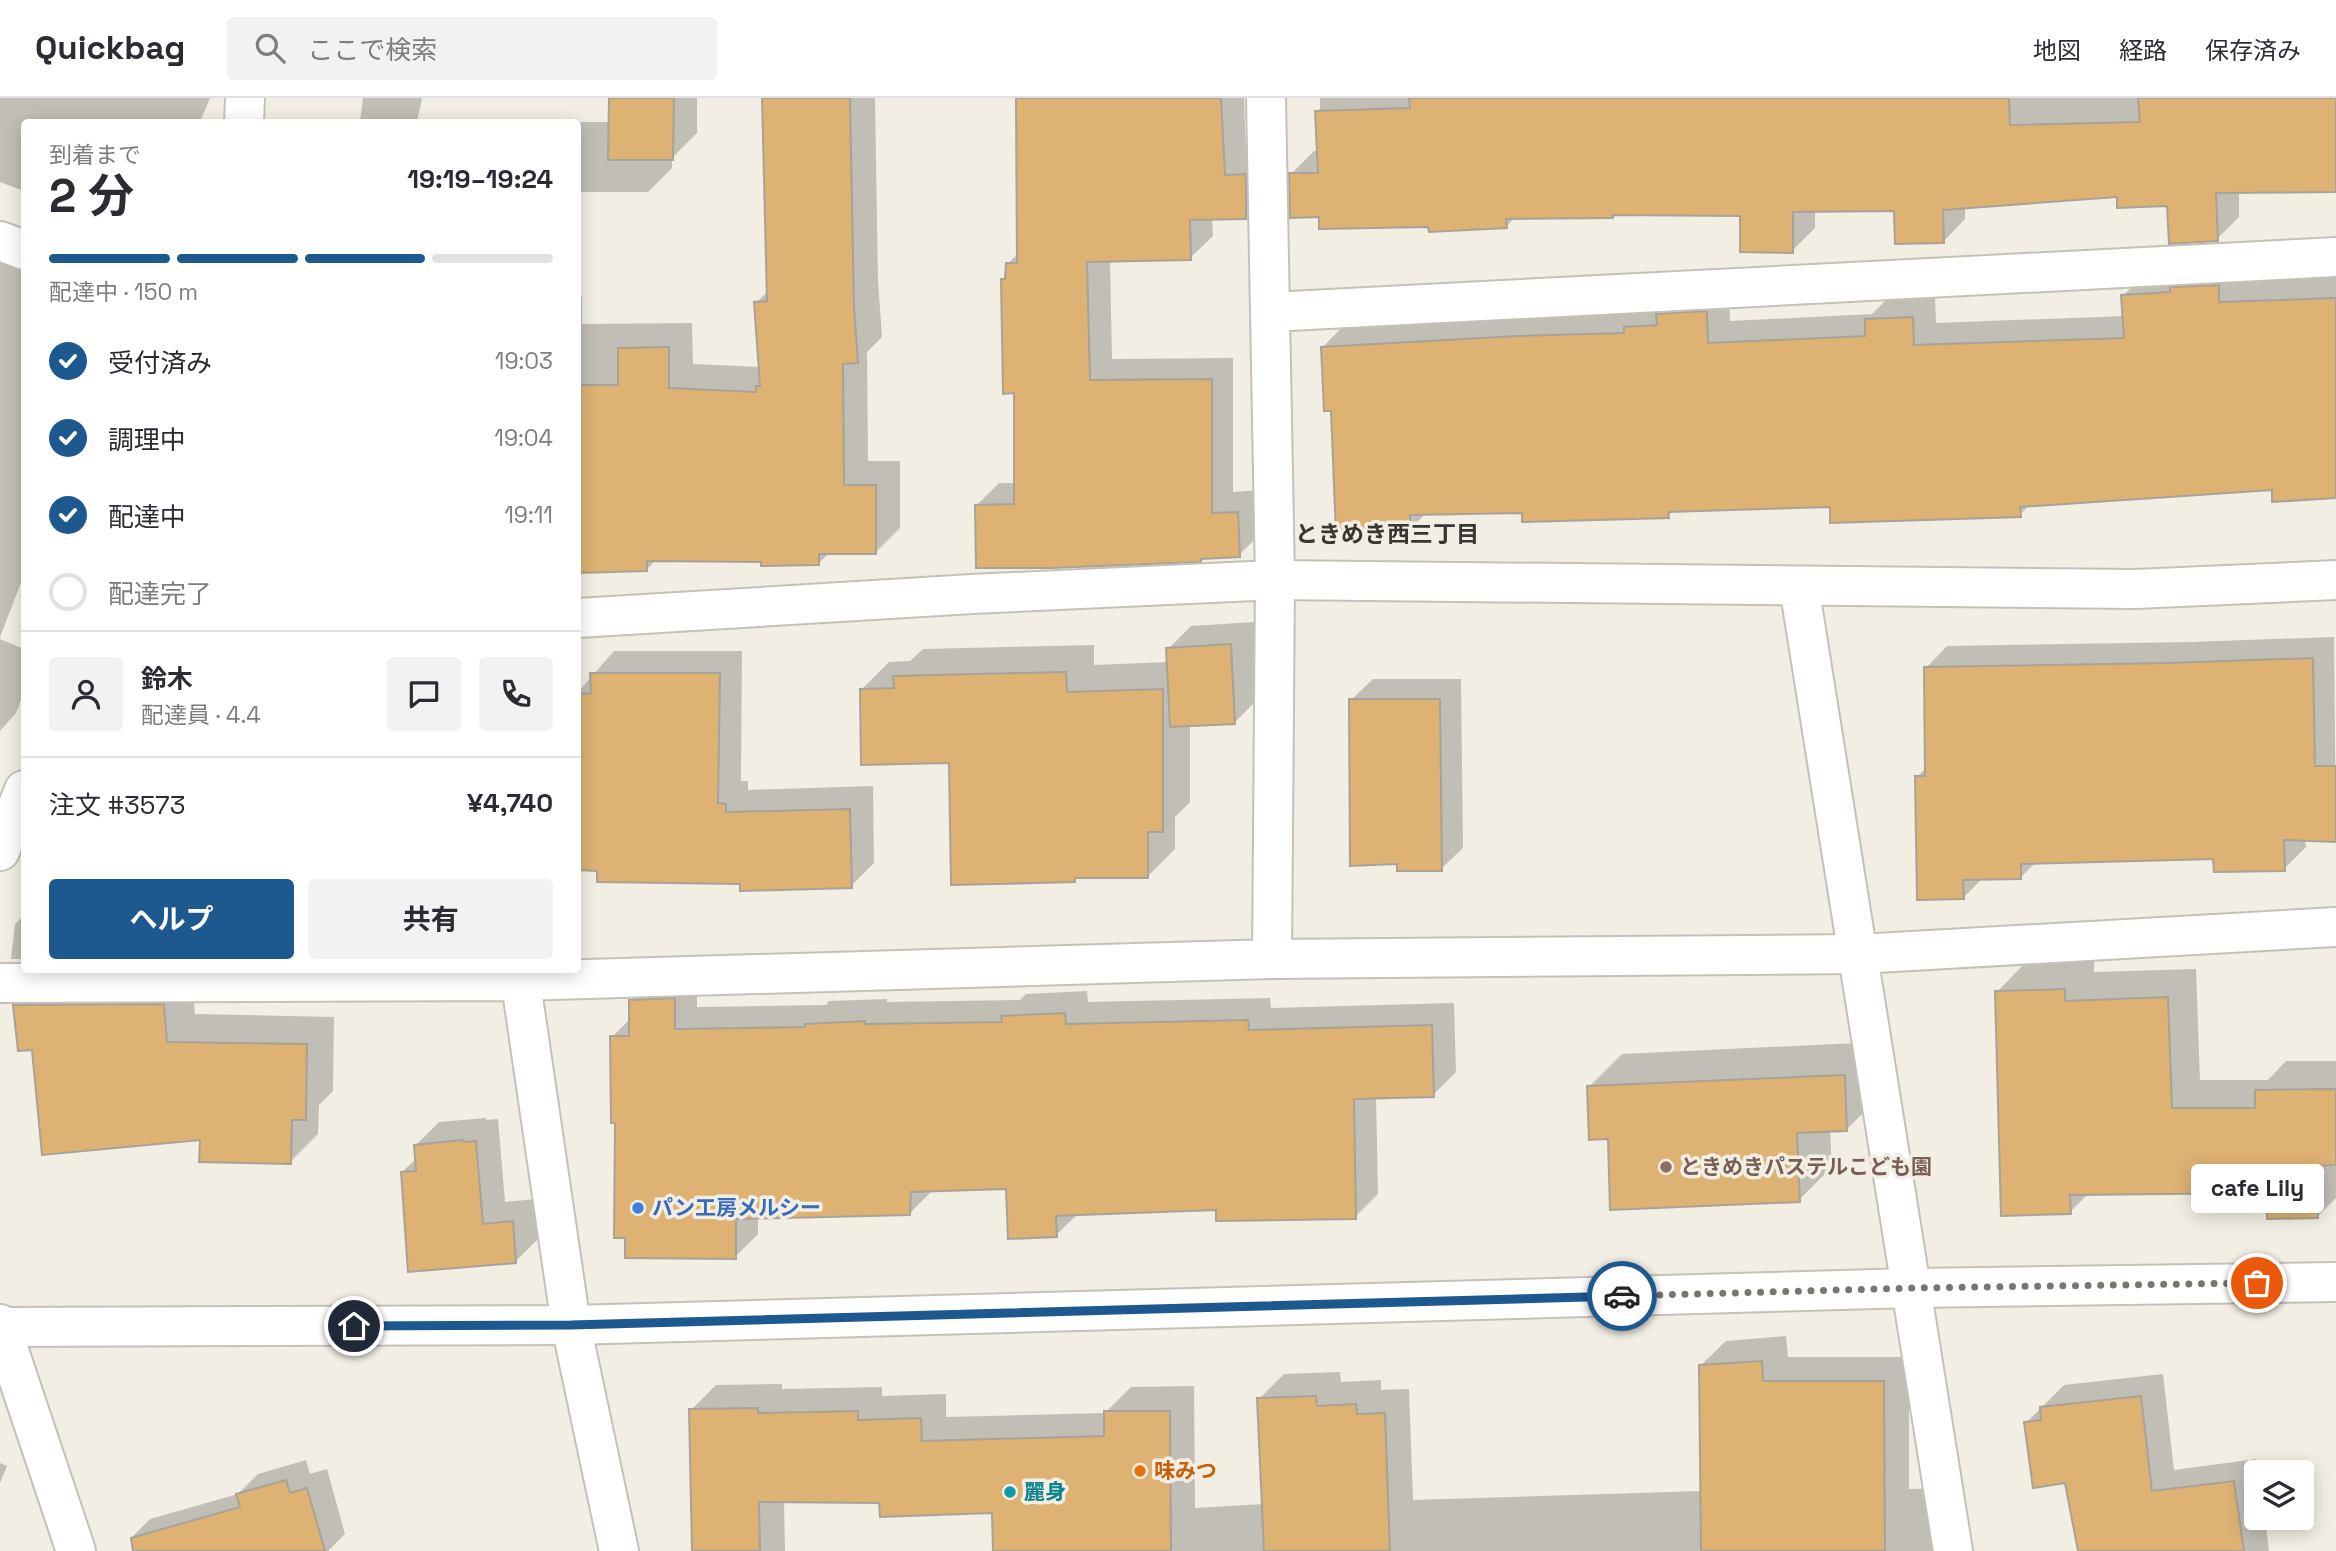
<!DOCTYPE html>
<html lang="ja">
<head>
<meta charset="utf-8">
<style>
  :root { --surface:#fff; --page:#f2f2f3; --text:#2b2b33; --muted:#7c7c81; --line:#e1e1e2; --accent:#1d588f }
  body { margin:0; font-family:"Space Grotesk","Noto Sans JP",sans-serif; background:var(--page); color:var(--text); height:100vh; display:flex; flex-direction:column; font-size:26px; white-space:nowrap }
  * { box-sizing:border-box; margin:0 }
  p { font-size:23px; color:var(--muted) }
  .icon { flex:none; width:38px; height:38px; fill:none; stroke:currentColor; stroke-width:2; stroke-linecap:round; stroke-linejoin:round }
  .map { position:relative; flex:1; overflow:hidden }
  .panel { position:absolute; left:21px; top:21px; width:560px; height:854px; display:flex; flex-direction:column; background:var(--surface); border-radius:7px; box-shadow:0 4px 18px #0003 }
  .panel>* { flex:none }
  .buttons { position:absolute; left:2244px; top:1362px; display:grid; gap:14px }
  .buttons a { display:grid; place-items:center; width:70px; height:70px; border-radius:7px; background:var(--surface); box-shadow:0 4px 18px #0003; font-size:35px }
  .pin { position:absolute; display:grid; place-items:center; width:60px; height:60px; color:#fff; margin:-30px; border:4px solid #fff; border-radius:50%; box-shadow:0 2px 7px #0007 }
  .courier { position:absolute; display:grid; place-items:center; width:70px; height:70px; margin:-35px; border:5px solid #1d588f; border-radius:50%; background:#fff; color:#222; box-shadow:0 2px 9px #0007 }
  .bubble { position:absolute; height:49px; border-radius:7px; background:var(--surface); box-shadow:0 4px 18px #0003; font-size:23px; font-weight:700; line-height:49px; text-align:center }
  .summary em { font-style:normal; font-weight:700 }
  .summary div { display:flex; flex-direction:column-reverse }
  .summary { display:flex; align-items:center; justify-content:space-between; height:119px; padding:0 28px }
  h1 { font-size:46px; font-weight:700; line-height:52px }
  .bar { display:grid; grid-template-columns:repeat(4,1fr); gap:10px 7px; align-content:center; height:84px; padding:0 28px }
  .bar i { height:9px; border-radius:5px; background:var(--line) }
  .bar .current { background:var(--accent) }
  .bar p { grid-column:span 4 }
  .line { display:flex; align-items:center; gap:18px; padding:0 28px; border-top:2px solid var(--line) }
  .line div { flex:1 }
  .round { display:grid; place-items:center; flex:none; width:74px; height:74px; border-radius:7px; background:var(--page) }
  ol { padding:0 28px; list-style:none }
  li { display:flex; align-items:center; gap:21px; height:77px }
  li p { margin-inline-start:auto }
  li .icon { padding:7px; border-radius:50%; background:var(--accent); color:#fff; stroke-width:4 }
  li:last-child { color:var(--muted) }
  li i { width:38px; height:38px; border:4px solid var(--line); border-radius:50% }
  .primary-button { display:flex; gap:14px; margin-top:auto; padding:14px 28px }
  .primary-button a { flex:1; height:80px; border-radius:7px; background:var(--accent); color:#fff; font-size:28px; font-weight:700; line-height:80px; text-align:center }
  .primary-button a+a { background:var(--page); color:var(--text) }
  header { display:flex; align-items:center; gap:42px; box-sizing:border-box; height:98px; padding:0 35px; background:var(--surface); border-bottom:2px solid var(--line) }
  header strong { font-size:33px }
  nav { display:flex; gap:38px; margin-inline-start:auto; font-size:24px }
  .search { width:490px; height:63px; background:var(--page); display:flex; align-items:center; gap:18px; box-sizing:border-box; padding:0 24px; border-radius:7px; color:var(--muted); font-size:26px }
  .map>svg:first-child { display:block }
</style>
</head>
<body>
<header>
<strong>Quickbag</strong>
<div class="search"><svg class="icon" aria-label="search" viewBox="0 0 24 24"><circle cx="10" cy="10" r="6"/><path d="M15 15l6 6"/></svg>ここで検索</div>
<nav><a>地図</a><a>経路</a><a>保存済み</a></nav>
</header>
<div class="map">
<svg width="2336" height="1453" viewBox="0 0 2336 1453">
  <rect width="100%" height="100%" fill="#f2eee3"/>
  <path fill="#0003" d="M 0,0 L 210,0 L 200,24 L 24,24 L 24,93 L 0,84 Z
    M 363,0 L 422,0 L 417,24 L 360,24 Z
    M 611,0 L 697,0 L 697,35 L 672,60 L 672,70 L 648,94 L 578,94 L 578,24 L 561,24 L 610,24 Z
    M 764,0 L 875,0 L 878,183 L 882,239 L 867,254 L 868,363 L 900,363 L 900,430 L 876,454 L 830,454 L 818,466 L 762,462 L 656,462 L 646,472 L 578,473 L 578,198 L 582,198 L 582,226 L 692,225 L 693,266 L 761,269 L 756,205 L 769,192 Z
    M 1017,0 L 1244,0 L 1246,55 L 1267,55 L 1268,96 L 1246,119 L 1212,119 L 1213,138 L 1190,160 L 1110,162 L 1112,261 L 1233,260 L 1233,394 L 1260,392 L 1261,435 L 1239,457 L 1203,459 L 1200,462 L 977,407 L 999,385 L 1015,385 L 1016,293 L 1002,182 L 1007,178 L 1007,166 L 1019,155 Z
    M 1320,0 L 2336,0 L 2336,95 L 2321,95 L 2320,92 L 2239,93 L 2239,119 L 2217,141 L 2169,106 L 2118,97 L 1965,109 L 1965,121 L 1943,144 L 1896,111 L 1815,112 L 1815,130 L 1792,153 L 1742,116 L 1615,116 L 1612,118 L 1515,119 L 1506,129 L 1430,127 L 1321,118 L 1291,76 L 1314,53 L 1319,53 L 1317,14 L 1320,11 Z
    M 0,163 L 24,172 L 24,477 L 0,539 Z
    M 2145,175 L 2242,182 L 2336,178 L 2336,398 L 2273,390 L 2030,406 L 2020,417 L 1831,407 L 1674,412 L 1668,418 L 1523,413 L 1426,415 L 1410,432 L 1332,311 L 1323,249 L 1345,226 L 1729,191 L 1730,223 L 1872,216 L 1889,199 L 1935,197 L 1936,225 L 2124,218 L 2123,198 Z
    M 1254,524 L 1258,601 L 1235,624 L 1190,626 L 1190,704 L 1175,719 L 1175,751 L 1147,779 L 1079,778 L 1074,783 L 951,664 L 861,592 L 889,564 L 910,563 L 923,551 L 1094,547 L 1094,567 L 1169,564 L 1168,551 L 1191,528 Z
    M 2334,539 L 2336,742 L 2305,741 L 2306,749 L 2284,771 L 2215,760 L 2036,764 L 2020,780 L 1983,780 L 1963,800 L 1917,679 L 1927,669 L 1926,570 L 1947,548 L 2191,544 Z
    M 0,541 L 24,551 L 24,594 L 16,615 L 0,633 Z
    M 614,553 L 742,553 L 741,683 L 748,683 L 748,692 L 873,688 L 874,765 L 851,788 L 742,784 L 578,770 L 578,594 Z
    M 1373,581 L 1461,581 L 1463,750 L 1441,771 L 1351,602 Z
    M 24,817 L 24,861 L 11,861 L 15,826 Z
    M 2094,862 L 2094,874 L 2196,871 L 2200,982 L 2268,982 L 2286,963 L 2336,963 L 2336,1100 L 2317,1119 L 2269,1094 L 2089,1095 L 2070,1114 L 1997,894 L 2026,864 Z
    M 697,878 L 697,909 L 826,907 L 829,903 L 887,901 L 887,904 L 1020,902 L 1026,896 L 1087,893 L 1088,904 L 1270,900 L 1271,910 L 1454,905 L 1456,974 L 1433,997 L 1376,999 L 1378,1096 L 1355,1119 L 1218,1110 L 1079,1115 L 1056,1137 L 1008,1089 L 933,1092 L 910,1115 L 758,1119 L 758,1136 L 735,1159 L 617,1023 L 612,939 L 631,920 L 631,902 L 654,880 Z
    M 191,879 L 195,916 L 334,919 L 333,993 L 319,1007 L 318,1036 L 290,1064 L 201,1040 L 34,950 L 15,907 L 43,880 Z
    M 1878,944 L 1880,998 L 1847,1031 L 1830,1032 L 1832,1069 L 1799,1102 L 1609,1039 L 1589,989 L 1622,956 Z
    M 486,1020 L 486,1022 L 498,1021 L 505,1104 L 535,1101 L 538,1141 L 515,1164 L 402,1074 L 417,1060 L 416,1047 L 439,1024 Z
    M 1786,1238 L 1788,1259 L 1909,1259 L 1909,1391 L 1947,1390 L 1949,1453 L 995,1453 L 994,1413 L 881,1403 L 784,1403 L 785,1453 L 694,1453 L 691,1312 L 716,1287 L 782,1286 L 782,1291 L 882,1289 L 882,1298 L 946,1296 L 946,1319 L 1105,1315 L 1131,1289 L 1194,1288 L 1195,1410 L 1264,1406 L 1259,1301 L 1284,1276 L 1340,1274 L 1341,1284 L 1381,1282 L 1381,1292 L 1409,1291 L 1413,1402 L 1702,1393 L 1700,1268 L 1726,1243 Z
    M 2163,1276 L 2174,1372 L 2256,1361 L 2258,1374 L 2256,1374 L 2256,1419 L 2265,1419 L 2269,1453 L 2078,1453 L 2066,1383 L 2026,1325 L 2064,1287 Z
    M 306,1362 L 310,1376 L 327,1371 L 345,1436 L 328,1453 L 134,1453 L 130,1441 L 150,1421 L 238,1396 L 258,1376 Z
    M 0,1365 L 7,1368 L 0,1385 Z"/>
  <path fill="#ddb273" stroke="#a8a298" stroke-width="2" d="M 609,0 L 674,0 L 673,62 L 608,62 Z
    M 762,0 L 850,0 L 854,209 L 858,265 L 843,266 L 844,387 L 876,387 L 876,456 L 819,456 L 819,467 L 761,468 L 761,464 L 647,463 L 647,473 L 578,475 L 578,287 L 618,287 L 618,250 L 669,249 L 669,290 L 756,294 L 756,288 L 760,288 L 754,204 L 767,203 Z
    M 1016,0 L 1221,0 L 1225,77 L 1246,76 L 1246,121 L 1190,122 L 1191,162 L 1087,164 L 1090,282 L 1212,281 L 1212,415 L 1238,414 L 1240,459 L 1201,461 L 1201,464 L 1051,470 L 976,470 L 975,407 L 1014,406 L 1014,295 L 1003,296 L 1001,181 L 1005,181 L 1006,165 L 1017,165 Z
    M 1409,0 L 2009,0 L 2010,27 L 2140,24 L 2138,0 L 2336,0 L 2336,94 L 2216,95 L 2218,143 L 2169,146 L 2167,108 L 2117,110 L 2117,99 L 1943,112 L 1944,145 L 1895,146 L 1894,113 L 1793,114 L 1793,155 L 1740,154 L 1740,118 L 1613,117 L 1613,120 L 1506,121 L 1507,130 L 1429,134 L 1428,129 L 1319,131 L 1319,119 L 1290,120 L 1289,75 L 1318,75 L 1315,13 L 1410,10 Z
    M 2219,187 L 2219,204 L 2336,200 L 2336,400 L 2272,404 L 2272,392 L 2020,409 L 2021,419 L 1830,425 L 1830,409 L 1668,414 L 1669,420 L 1522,424 L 1522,415 L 1410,417 L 1410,433 L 1336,437 L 1331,313 L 1324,313 L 1321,249 L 1517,238 L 1624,235 L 1624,229 L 1657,227 L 1656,216 L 1707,213 L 1708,245 L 1865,238 L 1865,221 L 1913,219 L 1914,247 L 2124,240 L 2121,197 L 2170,194 L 2170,189 Z
    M 1231,546 L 1235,626 L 1170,629 L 1166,550 Z
    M 2313,560 L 2315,668 L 2336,668 L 2336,744 L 2284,742 L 2285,773 L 2214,774 L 2213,761 L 2021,766 L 2021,781 L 1963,782 L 1964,801 L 1917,802 L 1915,678 L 1925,678 L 1924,569 L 2168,565 Z
    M 1066,574 L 1067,594 L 1163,591 L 1163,734 L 1148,734 L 1148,780 L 1075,780 L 1075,784 L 951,787 L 949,665 L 861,667 L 860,591 L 894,590 L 893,578 Z
    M 590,575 L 720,575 L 718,705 L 726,706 L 726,714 L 850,711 L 852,790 L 740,793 L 740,786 L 597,784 L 597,773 L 578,772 L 578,596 L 591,595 Z
    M 1349,601 L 1440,601 L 1442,773 L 1397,773 L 1397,766 L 1350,768 Z
    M 2065,891 L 2065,903 L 2168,899 L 2172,1010 L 2255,1010 L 2255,992 L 2336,991 L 2336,1067 L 2317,1068 L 2318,1120 L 2267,1121 L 2267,1095 L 2070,1097 L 2071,1116 L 2001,1118 L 1995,893 Z
    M 675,900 L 675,931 L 805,929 L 805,926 L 865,923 L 865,926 L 1002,924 L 1001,918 L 1065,915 L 1066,926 L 1248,922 L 1249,932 L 1432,927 L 1434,999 L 1354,1001 L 1356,1121 L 1216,1123 L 1216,1112 L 1079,1117 L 1056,1118 L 1057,1139 L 1008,1141 L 1006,1091 L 911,1094 L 910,1117 L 736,1121 L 736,1161 L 625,1160 L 625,1140 L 614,1140 L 615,1025 L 611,1025 L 610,938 L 629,938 L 629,902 Z
    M 164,906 L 167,944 L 307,946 L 306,1022 L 292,1022 L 291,1066 L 199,1064 L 200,1042 L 42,1057 L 32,952 L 18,953 L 13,907 Z
    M 1845,977 L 1847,1033 L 1797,1035 L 1800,1104 L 1610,1112 L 1608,1041 L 1589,1042 L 1587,988 Z
    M 463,1042 L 464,1044 L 476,1043 L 483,1126 L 513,1123 L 516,1165 L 408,1174 L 401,1074 L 416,1073 L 414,1047 Z
    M 1762,1263 L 1763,1283 L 1884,1283 L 1885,1453 L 1701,1453 L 1699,1267 Z
    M 1316,1298 L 1317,1308 L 1356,1306 L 1357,1316 L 1385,1315 L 1390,1453 L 1264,1453 L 1257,1300 Z
    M 2141,1298 L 2152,1393 L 2234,1383 L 2244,1453 L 2078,1453 L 2065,1385 L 2033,1390 L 2024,1324 L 2041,1322 L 2040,1309 Z
    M 758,1310 L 758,1315 L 858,1313 L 858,1322 L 921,1320 L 922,1343 L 1104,1338 L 1104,1313 L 1170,1313 L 1171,1453 L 993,1453 L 992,1415 L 880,1419 L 879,1405 L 759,1404 L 760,1453 L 692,1453 L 689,1311 Z
    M 286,1382 L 290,1395 L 307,1390 L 325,1453 L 133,1453 L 131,1440 L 240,1409 L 236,1396 Z"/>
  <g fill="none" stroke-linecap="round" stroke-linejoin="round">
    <defs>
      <path id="minor" d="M 1266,0 L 1275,482 L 1272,861
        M 244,24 L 245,0
        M 0,143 L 24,152
        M 1270,214 L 2336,159
        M 1799,488 L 1953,1453
        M 578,520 L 972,496 L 1275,482 L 2135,491 L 2336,482
        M 0,753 L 24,692
        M 519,872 L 571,1227 L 619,1453
        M 0,885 L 520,883 L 1272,861 L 1859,856 L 2336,829
        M 0,1226 L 76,1453"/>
      <path id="tertiary" d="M 0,1229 L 571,1227 L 1913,1190 L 2336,1184"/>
    </defs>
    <use href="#minor" stroke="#c5c1b7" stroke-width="42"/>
    <use href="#tertiary" stroke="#c5c1b7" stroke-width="42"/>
    <use href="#minor" stroke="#fff" stroke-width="38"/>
    <use href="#tertiary" stroke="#fff" stroke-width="38"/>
  </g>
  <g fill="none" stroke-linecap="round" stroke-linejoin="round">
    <path stroke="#797670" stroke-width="7" stroke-dasharray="0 12.6" d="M 1622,1198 L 1913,1190 L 2257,1185"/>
    <path stroke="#1d588f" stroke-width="9" d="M 354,1228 L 571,1227 L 1622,1198"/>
  </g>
  <circle fill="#8d6e63" stroke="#f2eee3" stroke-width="2.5" cx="1666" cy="1069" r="7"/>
  <circle fill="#3f7fe0" stroke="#f2eee3" stroke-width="2.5" cx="638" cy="1110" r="7"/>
  <circle fill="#e8710a" stroke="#f2eee3" stroke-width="2.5" cx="1140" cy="1373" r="7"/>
  <circle fill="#0f9aa8" stroke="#f2eee3" stroke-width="2.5" cx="1010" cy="1394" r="7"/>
  <g text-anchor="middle" stroke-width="7" stroke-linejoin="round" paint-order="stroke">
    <g font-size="21" font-weight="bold" fill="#785e54" stroke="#f2eee3" text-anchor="start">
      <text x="1680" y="1076">ときめきパステルこども園</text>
    </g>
    <g font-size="21" font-weight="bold" fill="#366cbe" stroke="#f2eee3" text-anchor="start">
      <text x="652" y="1117">パン工房メルシー</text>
    </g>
    <g font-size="21" font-weight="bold" fill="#c56008" stroke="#f2eee3" text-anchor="start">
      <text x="1154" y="1380">味みつ</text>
    </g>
    <g font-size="21" font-weight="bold" fill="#0d838f" stroke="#f2eee3" text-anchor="start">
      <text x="1024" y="1401">麗身</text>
    </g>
    <g font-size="23" font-weight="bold" fill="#383632" stroke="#f2eee3">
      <text x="1387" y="444">ときめき西三丁目</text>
    </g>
  </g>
</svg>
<div class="buttons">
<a><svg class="icon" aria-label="layers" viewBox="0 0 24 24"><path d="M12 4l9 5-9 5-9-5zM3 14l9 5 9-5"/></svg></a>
</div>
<div class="pin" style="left:2257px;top:1185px;background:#ea580c"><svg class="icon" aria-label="bag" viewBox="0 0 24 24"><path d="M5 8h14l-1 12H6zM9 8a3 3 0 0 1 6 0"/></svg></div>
<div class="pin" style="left:354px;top:1228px;background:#1f2937"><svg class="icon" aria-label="home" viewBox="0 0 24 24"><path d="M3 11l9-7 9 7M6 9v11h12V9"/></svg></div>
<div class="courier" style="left:1622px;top:1198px"><svg class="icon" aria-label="car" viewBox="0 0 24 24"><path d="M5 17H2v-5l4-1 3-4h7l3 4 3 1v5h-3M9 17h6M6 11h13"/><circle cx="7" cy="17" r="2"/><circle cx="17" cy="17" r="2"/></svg></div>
<div class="bubble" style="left:2191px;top:1066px;width:133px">cafe Lily</div>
<section class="panel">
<div class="summary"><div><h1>2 分</h1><p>到着まで</p></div><em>19:19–19:24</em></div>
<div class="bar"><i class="current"></i><i class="current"></i><i class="current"></i><i></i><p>配達中 · 150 m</p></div>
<ol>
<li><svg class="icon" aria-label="check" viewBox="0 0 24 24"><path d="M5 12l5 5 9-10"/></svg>受付済み<p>19:03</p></li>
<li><svg class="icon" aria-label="check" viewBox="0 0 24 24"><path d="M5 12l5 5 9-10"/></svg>調理中<p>19:04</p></li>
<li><svg class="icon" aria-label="check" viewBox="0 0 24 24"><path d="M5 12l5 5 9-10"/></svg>配達中<p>19:11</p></li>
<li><i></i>配達完了</li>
</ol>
<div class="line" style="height:126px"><a class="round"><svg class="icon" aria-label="person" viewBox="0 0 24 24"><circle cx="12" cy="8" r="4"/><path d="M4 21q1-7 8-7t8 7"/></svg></a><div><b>鈴木</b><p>配達員 · 4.4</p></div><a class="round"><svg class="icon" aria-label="chat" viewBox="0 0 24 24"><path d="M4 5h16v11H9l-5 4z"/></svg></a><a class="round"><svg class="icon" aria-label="phone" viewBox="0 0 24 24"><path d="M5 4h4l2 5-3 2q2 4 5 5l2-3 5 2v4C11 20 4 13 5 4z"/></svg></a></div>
<div class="line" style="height:91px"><div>注文 #3573</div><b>¥4,740</b></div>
<div class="primary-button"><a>ヘルプ</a><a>共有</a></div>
</section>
</div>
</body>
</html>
